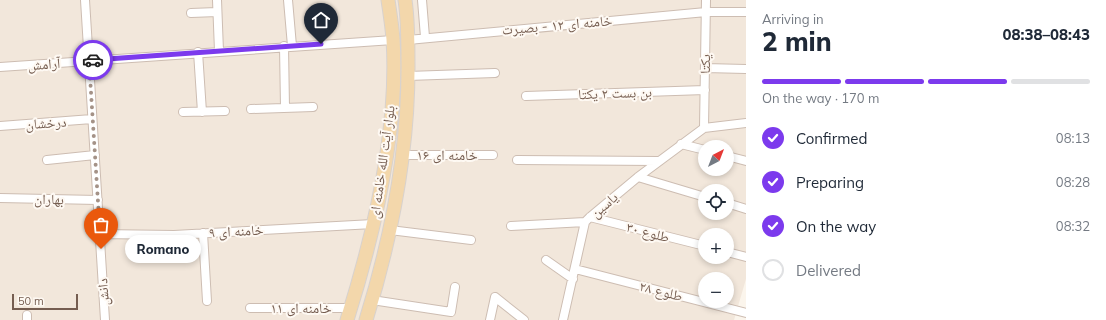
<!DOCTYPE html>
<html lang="en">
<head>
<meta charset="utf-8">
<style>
  :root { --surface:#fff; --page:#f2f2f3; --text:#1f2937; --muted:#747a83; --line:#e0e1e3; --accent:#7c3aed }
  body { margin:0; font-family:Mulish,"Noto Naskh Arabic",sans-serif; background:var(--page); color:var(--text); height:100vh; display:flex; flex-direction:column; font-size:15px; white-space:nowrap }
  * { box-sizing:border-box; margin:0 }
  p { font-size:13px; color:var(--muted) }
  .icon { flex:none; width:22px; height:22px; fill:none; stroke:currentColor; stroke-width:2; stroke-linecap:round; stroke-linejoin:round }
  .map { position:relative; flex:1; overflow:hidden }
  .details { display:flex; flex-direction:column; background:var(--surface); width:360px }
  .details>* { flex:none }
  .needle { width:26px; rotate:42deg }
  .tools { position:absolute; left:698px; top:140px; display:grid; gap:8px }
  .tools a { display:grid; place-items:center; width:36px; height:36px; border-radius:50%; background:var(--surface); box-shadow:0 2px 6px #0003; font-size:20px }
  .scale { position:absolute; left:12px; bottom:10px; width:66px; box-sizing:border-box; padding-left:4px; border:2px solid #755d50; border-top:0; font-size:11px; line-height:14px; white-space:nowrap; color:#755d50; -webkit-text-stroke:3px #fef9f3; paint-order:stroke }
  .pin { position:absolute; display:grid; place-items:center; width:34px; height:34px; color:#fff; margin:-41px -17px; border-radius:50% 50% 50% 0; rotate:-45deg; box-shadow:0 0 4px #0007 }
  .pin .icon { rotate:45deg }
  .courier { position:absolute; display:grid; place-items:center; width:40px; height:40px; margin:-20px; border:3px solid #7c3aed; border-radius:50%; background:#fff; color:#222; box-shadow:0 1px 5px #0007 }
  .bubble { position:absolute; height:28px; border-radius:14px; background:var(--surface); box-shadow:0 2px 6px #0003; font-size:13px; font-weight:800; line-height:28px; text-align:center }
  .overview em { font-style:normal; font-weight:800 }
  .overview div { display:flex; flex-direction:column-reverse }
  .overview { display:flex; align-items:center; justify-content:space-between; height:68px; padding:0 16px }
  h1 { font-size:26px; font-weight:800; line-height:30px }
  .bar { display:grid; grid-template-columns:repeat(4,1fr); gap:6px 4px; align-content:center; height:48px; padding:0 16px }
  .bar i { height:5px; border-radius:3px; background:var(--line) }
  .bar .active { background:var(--accent) }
  .bar p { grid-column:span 4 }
  ol { padding:0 16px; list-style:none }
  li { display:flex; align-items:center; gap:12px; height:44px }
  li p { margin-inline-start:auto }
  li .icon { padding:4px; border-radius:50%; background:var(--accent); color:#fff; stroke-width:4 }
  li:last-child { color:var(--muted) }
  li i { width:22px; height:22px; border:2px solid var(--line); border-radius:50% }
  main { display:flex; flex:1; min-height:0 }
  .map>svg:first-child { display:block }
</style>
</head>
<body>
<main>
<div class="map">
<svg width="746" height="320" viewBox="0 0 746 320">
  <rect width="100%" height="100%" fill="#fbf5ec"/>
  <path fill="#f2e7db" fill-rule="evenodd" d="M 0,0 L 746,0 L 746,279 L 734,320 L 0,320 ZM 705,147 L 727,147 L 727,169 L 705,169 ZM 705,191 L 727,191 L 727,213 L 705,213 ZM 705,235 L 727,235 L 727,257 L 705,257 ZM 705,279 L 727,279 L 727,301 L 705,301 Z"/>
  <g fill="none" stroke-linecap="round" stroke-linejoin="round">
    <defs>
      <path id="street" d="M 85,0 L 105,320
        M 217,0 L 219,51
        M 288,0 L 292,46
        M 422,0 L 425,37
        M 191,13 L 217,12
        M 408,40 L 706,12 L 746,12
        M 284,46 L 285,108
        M 198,52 L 202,112
        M 0,67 L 393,40
        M 705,68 L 746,69
        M 408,76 L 495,73
        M 526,96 L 705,90
        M 251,109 L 313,107
        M 183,112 L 225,111
        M 0,126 L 92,119
        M 704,128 L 706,0
        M 681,144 L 705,150
        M 402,155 L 493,155
        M 727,156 L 746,161
        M 47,160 L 95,155
        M 517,160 L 658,161
        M 638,177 L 705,197
        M 0,198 L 98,200
        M 727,203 L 746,209
        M 590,217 L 705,246
        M 511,226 L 585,222
        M 390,230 L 471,240
        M 203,233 L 207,301
        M 100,234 L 174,235 L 373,224
        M 727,252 L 746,257
        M 546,260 L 573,279
        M 575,269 L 746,313
        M 372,300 L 451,312 L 455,287
        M 250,308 L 351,308
        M 27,315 L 27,320
        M 490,320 L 495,297 L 524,320
        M 563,320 L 585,222 L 590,217 L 638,177 L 704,128 L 746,123"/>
      <path id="primary" d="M 347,320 C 374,234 399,130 393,39 C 392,26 390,13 388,0
        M 366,320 C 392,236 409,148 408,61 C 408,40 408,20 405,0"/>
    </defs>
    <use href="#street" stroke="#cdbdb2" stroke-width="10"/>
    <use href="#primary" stroke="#d8d2ce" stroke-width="15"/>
    <use href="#street" stroke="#fff" stroke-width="8"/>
    <use href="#primary" stroke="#f3d7ab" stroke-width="13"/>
  </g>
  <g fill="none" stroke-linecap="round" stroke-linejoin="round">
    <path stroke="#a49287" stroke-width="4" stroke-dasharray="0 7.2" d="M 93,60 L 89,61 L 101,249"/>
    <path stroke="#7c3aed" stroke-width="5" d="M 93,60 L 321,44"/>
  </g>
  <g text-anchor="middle" stroke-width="4" stroke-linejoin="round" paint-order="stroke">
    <g font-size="14" fill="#755d50" stroke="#fef9f3">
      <text transform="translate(557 25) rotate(-5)" y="5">خامنه ای ۱۲ - بصیرت</text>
      <text transform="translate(44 64) rotate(-4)" y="5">آرامش</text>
      <text transform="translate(705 64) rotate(-89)" y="5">یکتا</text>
      <text transform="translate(615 93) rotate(-2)" y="5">بن بست ۲ یکتا</text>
      <text transform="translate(46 123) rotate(-4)" y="5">درخشان</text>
      <text x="447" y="160">خامنه ای ۱۶</text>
      <text transform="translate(382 162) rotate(-82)" y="5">بلوار آیت الله خامنه ای</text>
      <text transform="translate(49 199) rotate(1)" y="5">بهاران</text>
      <text transform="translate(604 205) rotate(-41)" y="5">یاسین</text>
      <text transform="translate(236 231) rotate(-3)" y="5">خامنه ای ۹</text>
      <text transform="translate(648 232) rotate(15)" y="5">طلوع ۳۰</text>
      <text transform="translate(661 291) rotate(14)" y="5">طلوع ۲۸</text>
      <text transform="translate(103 292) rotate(-94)" y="5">دانش</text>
      <text x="301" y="313">خامنه ای ۱۱</text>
    </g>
  </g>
</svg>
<div class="tools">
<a><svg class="needle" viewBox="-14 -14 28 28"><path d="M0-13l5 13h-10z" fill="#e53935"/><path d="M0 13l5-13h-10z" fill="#747a83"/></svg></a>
<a><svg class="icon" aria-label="locate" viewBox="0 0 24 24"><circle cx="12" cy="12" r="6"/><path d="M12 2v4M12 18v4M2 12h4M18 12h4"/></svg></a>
<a>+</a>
<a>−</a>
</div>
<div class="scale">50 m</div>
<div class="pin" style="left:101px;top:249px;background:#ea580c"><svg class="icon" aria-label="bag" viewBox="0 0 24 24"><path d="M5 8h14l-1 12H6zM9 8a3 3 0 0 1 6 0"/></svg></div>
<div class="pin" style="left:321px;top:44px;background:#1f2937"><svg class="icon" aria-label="home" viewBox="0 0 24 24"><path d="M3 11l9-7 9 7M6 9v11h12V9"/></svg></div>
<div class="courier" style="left:93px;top:60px"><svg class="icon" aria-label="car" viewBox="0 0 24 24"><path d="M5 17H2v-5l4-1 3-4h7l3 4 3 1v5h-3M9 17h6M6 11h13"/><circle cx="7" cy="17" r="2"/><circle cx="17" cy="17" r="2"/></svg></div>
<div class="bubble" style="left:125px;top:235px;width:76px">Romano</div>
</div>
<section class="details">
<div class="overview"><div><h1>2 min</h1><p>Arriving in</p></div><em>08:38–08:43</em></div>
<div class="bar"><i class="active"></i><i class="active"></i><i class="active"></i><i></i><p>On the way · 170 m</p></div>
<ol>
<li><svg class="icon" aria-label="check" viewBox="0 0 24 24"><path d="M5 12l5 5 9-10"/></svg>Confirmed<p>08:13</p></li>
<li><svg class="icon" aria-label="check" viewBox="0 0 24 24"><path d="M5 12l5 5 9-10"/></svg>Preparing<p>08:28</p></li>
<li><svg class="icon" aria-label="check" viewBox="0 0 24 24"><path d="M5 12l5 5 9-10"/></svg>On the way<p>08:32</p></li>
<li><i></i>Delivered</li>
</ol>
</section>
</main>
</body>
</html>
